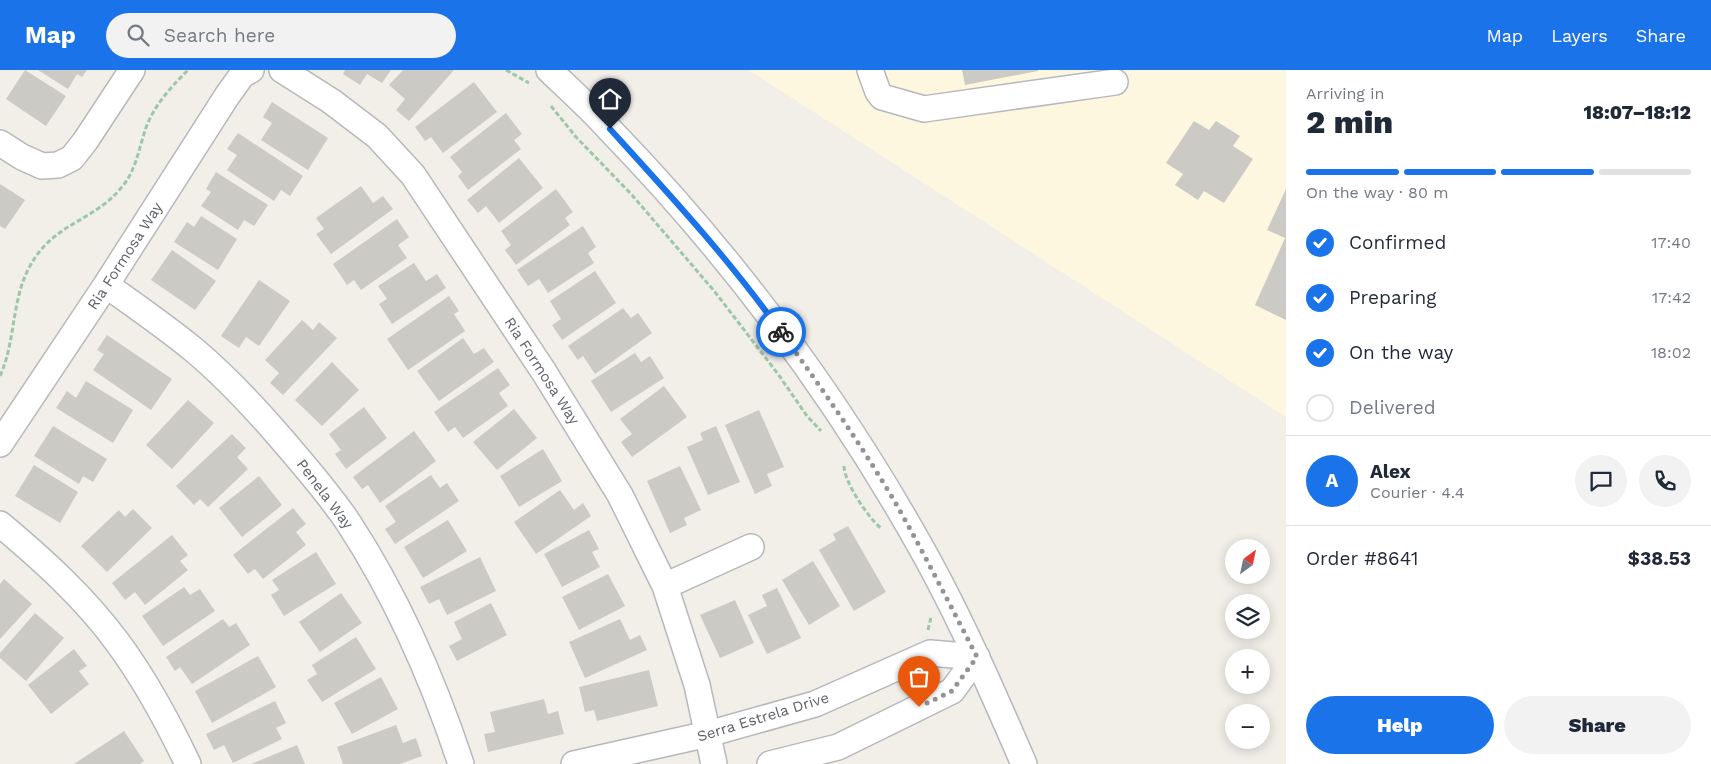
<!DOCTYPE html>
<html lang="en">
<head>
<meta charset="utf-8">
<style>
  :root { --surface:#fff; --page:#f2f2f3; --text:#1f2937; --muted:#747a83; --line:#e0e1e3; --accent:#1a73e8 }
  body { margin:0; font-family:"Work Sans",sans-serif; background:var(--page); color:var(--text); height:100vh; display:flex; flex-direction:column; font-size:19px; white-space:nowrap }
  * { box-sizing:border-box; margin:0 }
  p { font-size:16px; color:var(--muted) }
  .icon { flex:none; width:28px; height:28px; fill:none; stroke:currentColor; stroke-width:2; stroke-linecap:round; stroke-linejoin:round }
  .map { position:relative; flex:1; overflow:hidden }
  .panel { display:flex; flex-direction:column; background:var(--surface); width:425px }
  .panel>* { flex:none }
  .needle { width:32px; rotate:33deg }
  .fabs { position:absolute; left:1225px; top:469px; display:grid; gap:10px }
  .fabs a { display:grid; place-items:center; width:45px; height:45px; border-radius:50%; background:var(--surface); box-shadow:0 2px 12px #0003; font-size:25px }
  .pin { position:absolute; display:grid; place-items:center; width:42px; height:42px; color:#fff; margin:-51px -21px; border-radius:50% 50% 50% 0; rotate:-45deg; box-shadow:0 0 5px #0007 }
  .pin .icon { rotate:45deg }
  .courier { position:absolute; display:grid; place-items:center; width:50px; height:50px; margin:-25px; border:4px solid #1a73e8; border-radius:50%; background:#fff; color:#222; box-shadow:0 1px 6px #0007 }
  .overview em { font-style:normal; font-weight:800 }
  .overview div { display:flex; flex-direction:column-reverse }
  .overview { display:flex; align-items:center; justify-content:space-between; height:85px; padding:0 20px }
  h1 { font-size:32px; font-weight:800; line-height:38px }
  .bar { display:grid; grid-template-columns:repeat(4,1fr); gap:8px 5px; align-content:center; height:60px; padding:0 20px }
  .bar i { height:6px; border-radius:4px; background:var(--line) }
  .bar .on { background:var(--accent) }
  .bar p { grid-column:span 4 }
  .line { display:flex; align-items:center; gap:12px; padding:0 20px; border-top:1px solid var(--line) }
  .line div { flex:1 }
  .round { display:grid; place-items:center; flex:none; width:52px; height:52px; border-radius:26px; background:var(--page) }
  ol { padding:0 20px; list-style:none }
  li { display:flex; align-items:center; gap:15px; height:55px }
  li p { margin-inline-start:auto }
  li .icon { padding:5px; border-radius:50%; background:var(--accent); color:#fff; stroke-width:4 }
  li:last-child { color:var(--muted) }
  li i { width:28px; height:28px; border:2px solid var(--line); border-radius:50% }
  .button { display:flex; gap:10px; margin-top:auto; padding:10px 20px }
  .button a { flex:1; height:58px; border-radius:30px; background:var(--accent); color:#fff; font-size:20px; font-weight:800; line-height:58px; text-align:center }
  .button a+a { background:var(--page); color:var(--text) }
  header { display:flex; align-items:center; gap:30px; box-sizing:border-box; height:70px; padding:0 25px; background:var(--accent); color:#fff }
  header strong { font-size:24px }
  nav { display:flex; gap:28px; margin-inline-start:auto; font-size:18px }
  .search { width:350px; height:45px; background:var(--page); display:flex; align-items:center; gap:12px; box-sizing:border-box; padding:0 18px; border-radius:28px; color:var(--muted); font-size:19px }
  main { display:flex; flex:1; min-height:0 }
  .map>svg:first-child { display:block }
</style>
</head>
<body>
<header>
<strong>Map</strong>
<div class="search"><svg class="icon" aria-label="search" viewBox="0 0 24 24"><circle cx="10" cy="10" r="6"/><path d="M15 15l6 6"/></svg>Search here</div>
<nav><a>Map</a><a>Layers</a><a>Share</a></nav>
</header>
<main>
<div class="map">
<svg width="1286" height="694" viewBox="0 0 1286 694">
  <rect width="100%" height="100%" fill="#f1efe8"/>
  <path fill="#fef7e0" d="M 749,0 L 1286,0 L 1286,347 Z"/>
  <path fill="#cccac5" d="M 25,0 L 66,26 L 46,56 L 6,29 Z
    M 38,0 L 87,0 L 82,7 L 77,4 L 68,19 Z
    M 345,0 L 391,0 L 382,13 L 367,4 L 360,15 L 343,4 Z
    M 403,0 L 454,0 L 409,51 L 396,40 L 405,29 L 389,15 Z
    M 962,0 L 1038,0 L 1038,1 L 965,15 Z
    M 474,12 L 497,42 L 443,83 L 431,67 L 425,71 L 415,57 Z
    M 272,32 L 328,68 L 308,100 L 261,70 L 272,53 L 263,47 Z
    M 506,43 L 522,64 L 514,70 L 521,79 L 468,120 L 458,106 L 462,102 L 450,87 Z
    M 1194,51 L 1209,60 L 1216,51 L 1240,66 L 1233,76 L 1253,89 L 1224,133 L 1204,121 L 1198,130 L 1175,115 L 1183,104 L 1166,93 Z
    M 238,63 L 303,106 L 290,126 L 281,120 L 274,131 L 227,100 L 237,85 L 227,79 Z
    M 519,88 L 543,118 L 499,153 L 486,136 L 478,143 L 467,130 Z
    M 216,102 L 268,135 L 254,156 L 244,150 L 238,160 L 201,136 L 211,122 L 206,119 Z
    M 0,114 L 25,130 L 5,159 L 0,156 Z
    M 361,116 L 373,133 L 383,126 L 393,139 L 331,184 L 316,164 L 324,159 L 316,148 Z
    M 556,119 L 573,142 L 565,148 L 570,155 L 516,195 L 505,180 L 511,175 L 501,161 Z
    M 1286,119 L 1286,250 L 1255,235 L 1285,168 L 1267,160 Z
    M 201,146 L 237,169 L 218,200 L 174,172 L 187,152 L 194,157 Z
    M 397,149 L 409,167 L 398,175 L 407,188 L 361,220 L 354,210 L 347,215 L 333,194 Z
    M 583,156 L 596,177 L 588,183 L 594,193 L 548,223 L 539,209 L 528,216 L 517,200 Z
    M 172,180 L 216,211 L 195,240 L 151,210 Z
    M 414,193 L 426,211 L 437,204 L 446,218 L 392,254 L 379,234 L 387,229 L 378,216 Z
    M 595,201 L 616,233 L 562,270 L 552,255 L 561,249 L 550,231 Z
    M 259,210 L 290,231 L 259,276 L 246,267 L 239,278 L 221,266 Z
    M 449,226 L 459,241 L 454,244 L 465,261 L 408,300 L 387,269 Z
    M 623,238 L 631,248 L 638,243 L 652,263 L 595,304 L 583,286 L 578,290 L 568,276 Z
    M 302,250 L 313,260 L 319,252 L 337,268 L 283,325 L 270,313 L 279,303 L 265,290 Z
    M 107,265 L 172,309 L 151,340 L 93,300 L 104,284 L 97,280 Z
    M 463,268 L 474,284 L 484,278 L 494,292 L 439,331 L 417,301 Z
    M 635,283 L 641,292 L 650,286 L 664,308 L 611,342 L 591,311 Z
    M 332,292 L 359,320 L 322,356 L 295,330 Z
    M 498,298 L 510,315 L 499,323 L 508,336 L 463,368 L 455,357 L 448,362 L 434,342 Z
    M 86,311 L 133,340 L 113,373 L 56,338 L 67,321 L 76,328 Z
    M 664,316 L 687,347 L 632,387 L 621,372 L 632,364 L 620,349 Z
    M 188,330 L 214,353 L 172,399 L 146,375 Z
    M 364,337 L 387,368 L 346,399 L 335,384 L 341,380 L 329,364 Z
    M 514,339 L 537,368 L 497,400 L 473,372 Z
    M 759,340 L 784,397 L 767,404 L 772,416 L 755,424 L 725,355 Z
    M 53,356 L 107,389 L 93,412 L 83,406 L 79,414 L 34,386 Z
    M 716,356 L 740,412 L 708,425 L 687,377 L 703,370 L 700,363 Z
    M 414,361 L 436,391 L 380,433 L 368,415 L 362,419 L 353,407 Z
    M 232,364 L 246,378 L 237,387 L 248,399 L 208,437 L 200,429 L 194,435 L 176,416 Z
    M 543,379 L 562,411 L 519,437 L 500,406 Z
    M 34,395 L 78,422 L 60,453 L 15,426 Z
    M 680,396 L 701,440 L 684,448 L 687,455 L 670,463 L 647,411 Z
    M 431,405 L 440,418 L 447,413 L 459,431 L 395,474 L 385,459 L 396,452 L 385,436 Z
    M 259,406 L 282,435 L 242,467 L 219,438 Z
    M 560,420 L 574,440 L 583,433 L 591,446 L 536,484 L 514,452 Z
    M 293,438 L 306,454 L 296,462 L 306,475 L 263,509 L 255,499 L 248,504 L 233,485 Z
    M 133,439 L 152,458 L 107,502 L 81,476 L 119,440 L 125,447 Z
    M 448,450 L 467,481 L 423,508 L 404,477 Z
    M 848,456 L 886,522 L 854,541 L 819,480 L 836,470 L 833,464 Z
    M 589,460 L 599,479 L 592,482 L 600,497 L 562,517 L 544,484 Z
    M 172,465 L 188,485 L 180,491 L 188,500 L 145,535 L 135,522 L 125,530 L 112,513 Z
    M 316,482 L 336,514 L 284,546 L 271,525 L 279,520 L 272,510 Z
    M 480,487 L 496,521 L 447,545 L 439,529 L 429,534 L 420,517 Z
    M 813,491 L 840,536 L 809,555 L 782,510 Z
    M 608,504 L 625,536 L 579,560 L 562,527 Z
    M 4,509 L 32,534 L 0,569 L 0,514 Z
    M 184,517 L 190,525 L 200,519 L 215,541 L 163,576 L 142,546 Z
    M 777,518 L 801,568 L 767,584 L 748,545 L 767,536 L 762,525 Z
    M 341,523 L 362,553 L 320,582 L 299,552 Z
    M 735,530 L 754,573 L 720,588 L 700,545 Z
    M 491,533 L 507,565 L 457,591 L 449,576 L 462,569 L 454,552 Z
    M 35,543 L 64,568 L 26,611 L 0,588 L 0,583 Z
    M 223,549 L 229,557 L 236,553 L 250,575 L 192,614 L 180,597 L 175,601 L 166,587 Z
    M 620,549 L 630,570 L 640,565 L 647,580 L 585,608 L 569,572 Z
    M 356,567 L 376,599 L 322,632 L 307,610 L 317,604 L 312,595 Z
    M 74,579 L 87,596 L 79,601 L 89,614 L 51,644 L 28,615 Z
    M 258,586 L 276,617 L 212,653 L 195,621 Z
    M 649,600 L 658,636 L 597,651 L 594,640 L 585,642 L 579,617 Z
    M 381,607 L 398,639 L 352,664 L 334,633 Z
    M 544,629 L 548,644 L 558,641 L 564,664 L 488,682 L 484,664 L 495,662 L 490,642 Z
    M 275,631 L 286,653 L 276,658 L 282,669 L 233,693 L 224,675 L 214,680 L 206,664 Z
    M 396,655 L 403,673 L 416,668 L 422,686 L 400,694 L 343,694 L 337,677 Z
    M 124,661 L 144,691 L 140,694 L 74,694 Z
    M 297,675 L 305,694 L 251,694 Z"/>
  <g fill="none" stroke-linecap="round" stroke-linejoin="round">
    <defs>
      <path id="minor" d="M 282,0 L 331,31 L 377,66 L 413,105 L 544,302 L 620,425 L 665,516 L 697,615 L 714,694
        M 549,0 C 570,20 591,39 610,60 C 734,188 842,334 928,490 C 964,556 994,625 1024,694
        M 870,0 L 878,22 L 882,27 L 924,39 L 1115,12
        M 0,73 L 22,87 L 42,96 L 58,95 L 72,88 L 86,70 L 132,0
        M 106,215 C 136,236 166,257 194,280 C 225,306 253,336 279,366 C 303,394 327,421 348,452 C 397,527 433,609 461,694
        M 0,374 L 106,215 L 227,26 L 242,5 L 251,0
        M 0,454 C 43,490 85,528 118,573 C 146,611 168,652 188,694
        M 665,516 L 751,477
        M 574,694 L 708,664 L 815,634 L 930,583 L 977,587
        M 770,694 L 838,677 L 952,621 L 977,587"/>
    </defs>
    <use href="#minor" stroke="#b5b8bc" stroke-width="28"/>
    <path stroke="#9cc7a9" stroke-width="3" stroke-dasharray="5 2.5" stroke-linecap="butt" d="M 506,0 L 529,13
      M 551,36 L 576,67 L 632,125 L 715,222 L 778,304 L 807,346 L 821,361
      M 0,306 C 16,271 11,230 30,196 C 53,153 93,152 121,118 C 137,100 139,76 147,55 C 156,33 172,16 188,0
      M 844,396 C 844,412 869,449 881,458
      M 928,560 L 931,547"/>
    <use href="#minor" stroke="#fff" stroke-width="25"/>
  </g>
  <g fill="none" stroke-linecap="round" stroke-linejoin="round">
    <path stroke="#929495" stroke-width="5" stroke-dasharray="0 9" d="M 781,262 C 821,317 860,373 895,432 C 924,483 950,535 977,587 L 952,621 L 919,637"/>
    <path stroke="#1a73e8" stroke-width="6" d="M 610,59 C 669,124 730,190 781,262"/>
  </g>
  <g text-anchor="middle" stroke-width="4" stroke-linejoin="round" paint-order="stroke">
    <g font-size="15" fill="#5f6368" stroke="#fff">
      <text transform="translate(125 186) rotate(-57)" y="5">Ria Formosa Way</text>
      <text transform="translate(542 301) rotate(57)" y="5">Ria Formosa Way</text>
      <text transform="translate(325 424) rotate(53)" y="5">Penela Way</text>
      <text transform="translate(763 647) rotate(-17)" y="5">Serra Estrela Drive</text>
    </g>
  </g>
</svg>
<div class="fabs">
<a><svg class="needle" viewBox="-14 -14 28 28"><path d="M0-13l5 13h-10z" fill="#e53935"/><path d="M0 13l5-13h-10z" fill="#747a83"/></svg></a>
<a><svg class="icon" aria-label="layers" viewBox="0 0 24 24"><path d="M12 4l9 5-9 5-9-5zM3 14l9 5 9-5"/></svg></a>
<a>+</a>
<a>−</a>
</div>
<div class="pin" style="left:919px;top:637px;background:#ea580c"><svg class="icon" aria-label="bag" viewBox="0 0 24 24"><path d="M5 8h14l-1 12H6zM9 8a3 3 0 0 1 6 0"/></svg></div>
<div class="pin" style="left:610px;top:59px;background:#1f2937"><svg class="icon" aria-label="home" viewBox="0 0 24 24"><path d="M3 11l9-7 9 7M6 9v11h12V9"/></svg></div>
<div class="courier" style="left:781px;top:262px"><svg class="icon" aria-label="bike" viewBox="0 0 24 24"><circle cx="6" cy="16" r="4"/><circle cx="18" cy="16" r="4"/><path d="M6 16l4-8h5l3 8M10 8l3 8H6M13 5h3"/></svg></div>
</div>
<section class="panel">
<div class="overview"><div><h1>2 min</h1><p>Arriving in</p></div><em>18:07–18:12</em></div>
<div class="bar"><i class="on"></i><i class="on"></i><i class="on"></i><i></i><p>On the way · 80 m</p></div>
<ol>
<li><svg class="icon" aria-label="check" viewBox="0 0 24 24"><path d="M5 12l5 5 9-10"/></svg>Confirmed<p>17:40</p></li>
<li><svg class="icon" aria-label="check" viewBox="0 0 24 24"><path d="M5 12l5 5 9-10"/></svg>Preparing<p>17:42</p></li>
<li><svg class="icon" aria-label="check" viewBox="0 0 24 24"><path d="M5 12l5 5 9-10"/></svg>On the way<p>18:02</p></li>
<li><i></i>Delivered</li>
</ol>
<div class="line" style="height:90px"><b class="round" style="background:var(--accent);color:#fff">A</b><div><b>Alex</b><p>Courier · 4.4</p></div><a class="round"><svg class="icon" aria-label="chat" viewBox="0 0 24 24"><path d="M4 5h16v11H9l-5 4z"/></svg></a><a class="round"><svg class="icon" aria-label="phone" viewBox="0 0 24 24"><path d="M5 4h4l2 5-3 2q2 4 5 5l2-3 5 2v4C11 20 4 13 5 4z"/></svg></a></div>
<div class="line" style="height:65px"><div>Order #8641</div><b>$38.53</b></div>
<div class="button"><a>Help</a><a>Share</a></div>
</section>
</main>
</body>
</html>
